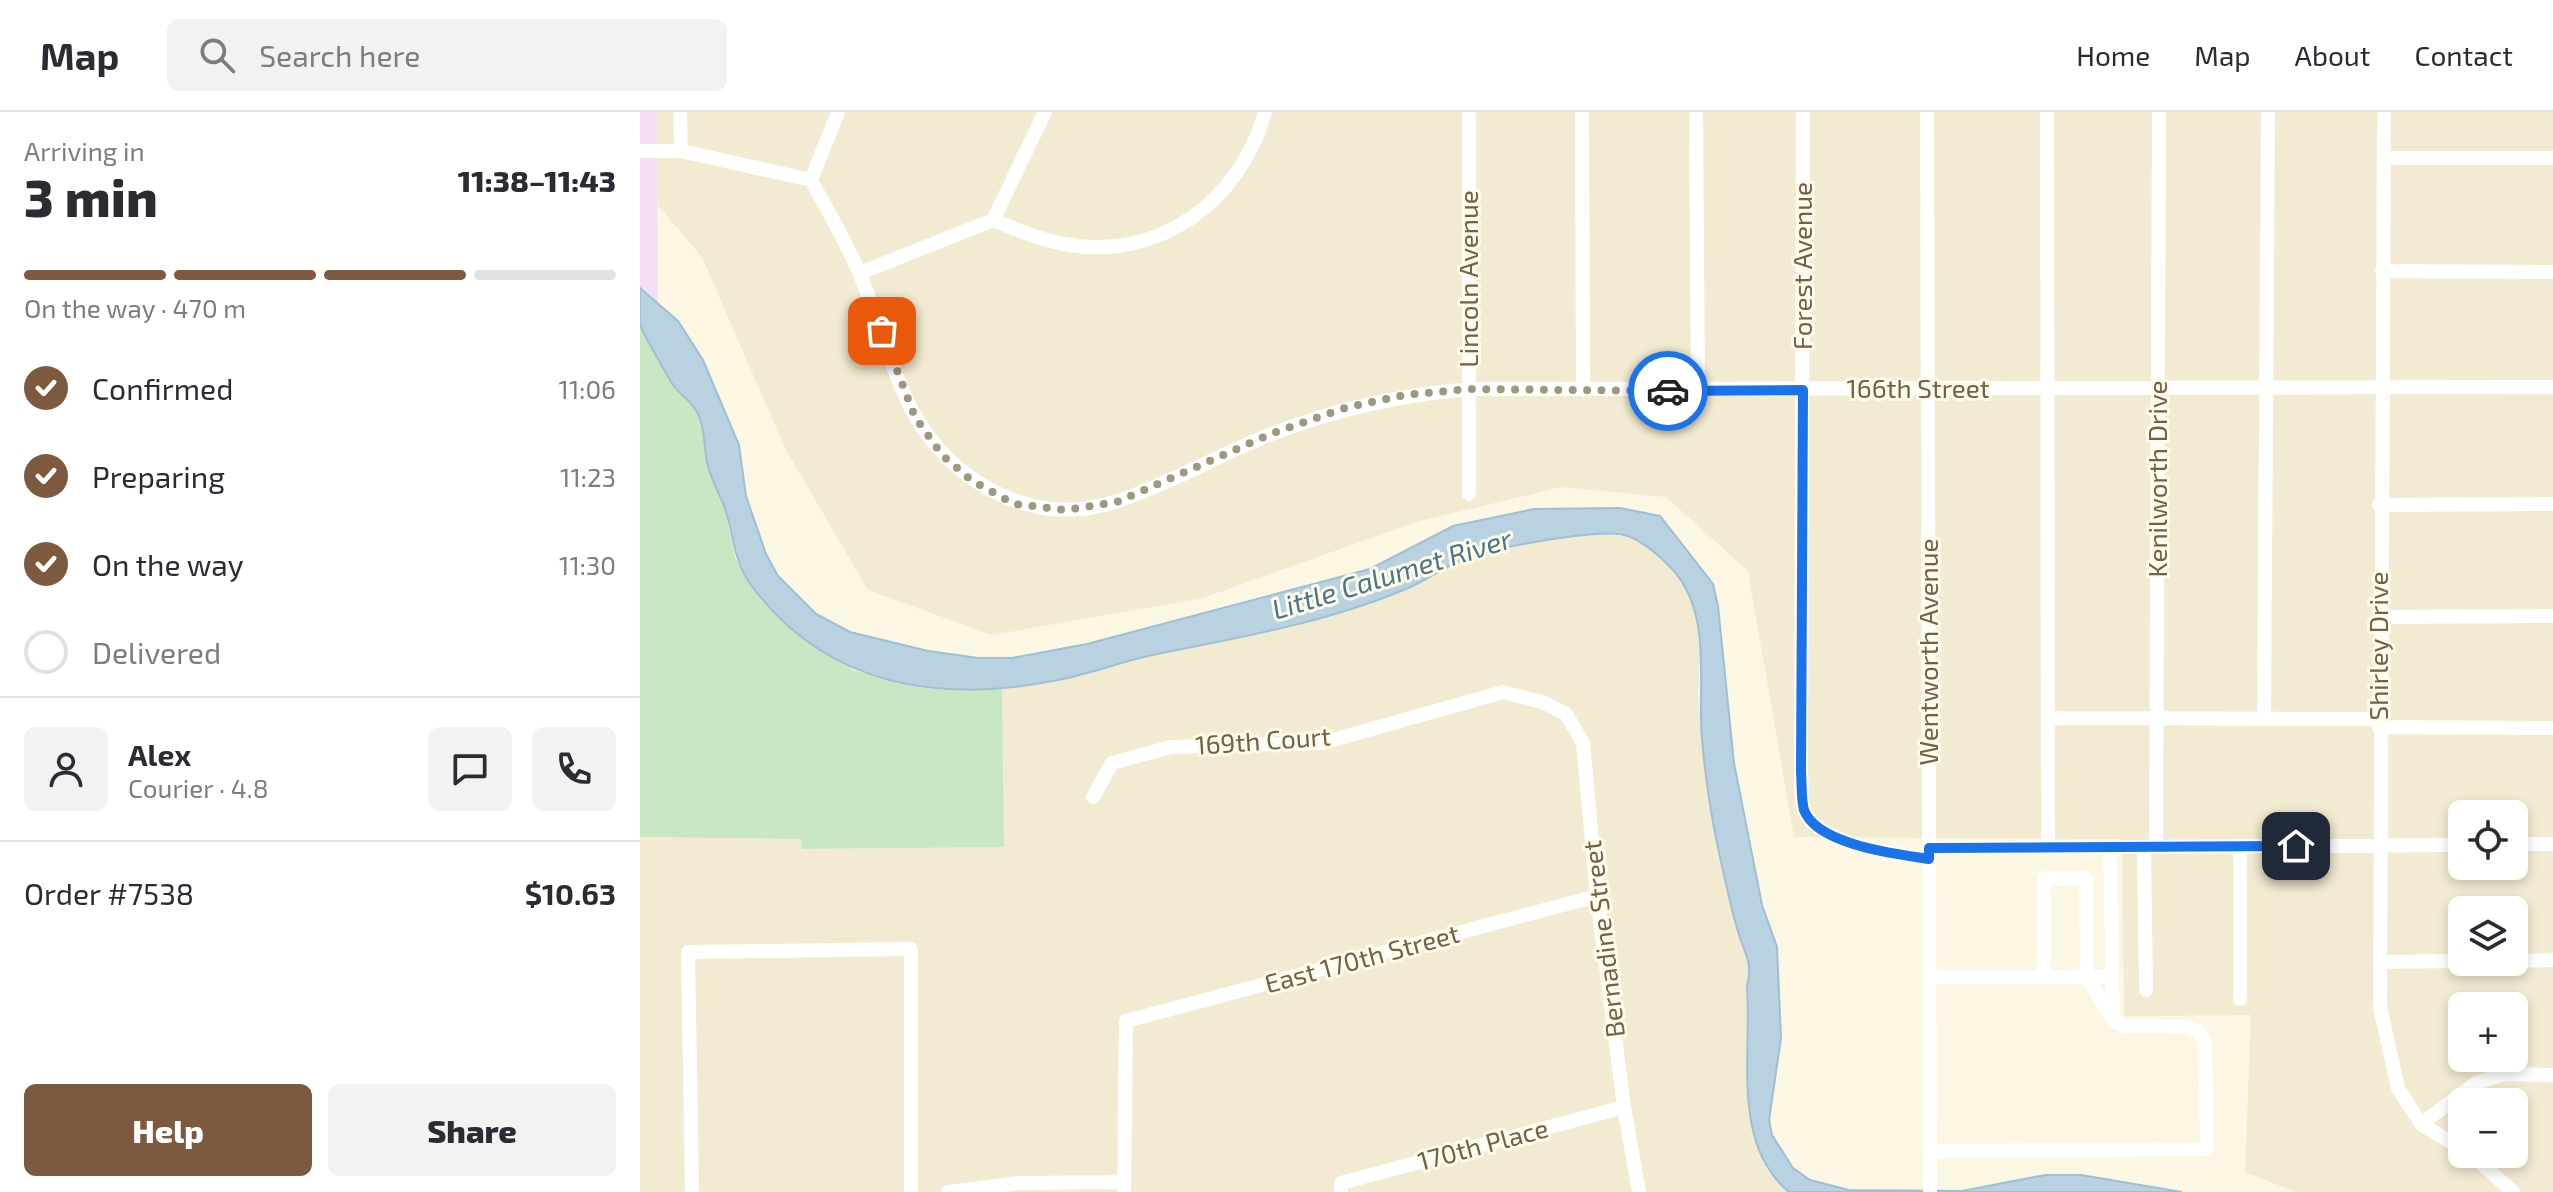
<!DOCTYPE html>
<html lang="en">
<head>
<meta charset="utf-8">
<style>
  :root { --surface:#fff; --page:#f2f2f3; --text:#2b2b33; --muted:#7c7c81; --line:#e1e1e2; --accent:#7c593f }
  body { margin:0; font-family:"Exo 2",sans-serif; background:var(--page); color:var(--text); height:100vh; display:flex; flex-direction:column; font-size:30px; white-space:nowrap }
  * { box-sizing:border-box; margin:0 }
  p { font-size:26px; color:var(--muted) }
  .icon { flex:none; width:44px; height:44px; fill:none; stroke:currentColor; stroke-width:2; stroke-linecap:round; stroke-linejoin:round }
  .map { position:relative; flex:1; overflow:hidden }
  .drawer { display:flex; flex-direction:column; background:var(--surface); width:640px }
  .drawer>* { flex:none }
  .controls { position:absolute; left:1808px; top:688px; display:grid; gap:16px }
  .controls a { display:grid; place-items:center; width:80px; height:80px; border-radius:12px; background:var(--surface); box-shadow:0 4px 12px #0003; font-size:40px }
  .pin { position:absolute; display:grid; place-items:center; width:68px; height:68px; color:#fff; margin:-34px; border-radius:16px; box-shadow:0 4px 12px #0006 }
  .courier { position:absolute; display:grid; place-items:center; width:80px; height:80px; margin:-40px; border:6px solid #1a73e8; border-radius:50%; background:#fff; color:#222; box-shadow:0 2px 10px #0007 }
  .overview em { font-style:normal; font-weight:800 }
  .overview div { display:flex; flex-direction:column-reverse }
  .overview { display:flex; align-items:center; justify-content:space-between; height:136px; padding:0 24px }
  h1 { font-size:52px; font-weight:800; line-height:60px }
  .bar { display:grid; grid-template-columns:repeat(4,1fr); gap:12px 8px; align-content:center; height:96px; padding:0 24px }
  .bar i { height:10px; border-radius:6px; background:var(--line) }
  .bar .on { background:var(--accent) }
  .bar p { grid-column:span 4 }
  .line { display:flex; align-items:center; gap:20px; padding:0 24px; border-top:2px solid var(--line) }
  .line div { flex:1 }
  .round { display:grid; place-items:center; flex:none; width:84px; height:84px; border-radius:12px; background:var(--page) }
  ol { padding:0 24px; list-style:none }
  li { display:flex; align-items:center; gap:24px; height:88px }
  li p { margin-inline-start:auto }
  li .icon { padding:8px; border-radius:50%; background:var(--accent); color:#fff; stroke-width:4 }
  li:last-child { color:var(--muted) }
  li i { width:44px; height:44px; border:4px solid var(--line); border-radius:50% }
  .cta { display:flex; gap:16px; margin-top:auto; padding:16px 24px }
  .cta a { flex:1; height:92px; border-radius:12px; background:var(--accent); color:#fff; font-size:32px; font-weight:800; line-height:92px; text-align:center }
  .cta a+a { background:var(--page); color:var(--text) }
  header { display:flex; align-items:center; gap:48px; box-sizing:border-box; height:112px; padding:0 40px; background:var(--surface); border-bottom:2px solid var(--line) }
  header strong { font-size:38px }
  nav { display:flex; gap:44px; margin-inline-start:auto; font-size:28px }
  .search { width:560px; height:72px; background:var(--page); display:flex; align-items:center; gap:20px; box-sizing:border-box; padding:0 28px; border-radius:12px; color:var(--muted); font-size:30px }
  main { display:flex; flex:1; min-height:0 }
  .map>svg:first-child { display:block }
</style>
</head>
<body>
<header>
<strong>Map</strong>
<div class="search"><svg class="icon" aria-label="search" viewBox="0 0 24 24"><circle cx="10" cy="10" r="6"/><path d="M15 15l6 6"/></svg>Search here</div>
<nav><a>Home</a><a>Map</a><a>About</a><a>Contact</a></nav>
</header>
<main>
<section class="drawer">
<div class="overview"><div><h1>3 min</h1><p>Arriving in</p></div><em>11:38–11:43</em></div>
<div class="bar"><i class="on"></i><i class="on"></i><i class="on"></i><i></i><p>On the way · 470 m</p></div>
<ol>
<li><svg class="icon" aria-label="check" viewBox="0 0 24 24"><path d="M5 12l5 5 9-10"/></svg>Confirmed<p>11:06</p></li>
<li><svg class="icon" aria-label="check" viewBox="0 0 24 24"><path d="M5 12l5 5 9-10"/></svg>Preparing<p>11:23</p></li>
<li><svg class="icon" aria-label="check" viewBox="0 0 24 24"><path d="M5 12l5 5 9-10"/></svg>On the way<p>11:30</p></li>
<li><i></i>Delivered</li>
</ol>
<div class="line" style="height:144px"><a class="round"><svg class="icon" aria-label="person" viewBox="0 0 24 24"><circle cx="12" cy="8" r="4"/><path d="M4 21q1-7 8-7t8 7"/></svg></a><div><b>Alex</b><p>Courier · 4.8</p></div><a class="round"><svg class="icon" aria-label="chat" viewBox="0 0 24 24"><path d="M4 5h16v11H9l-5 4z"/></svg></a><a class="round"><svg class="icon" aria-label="phone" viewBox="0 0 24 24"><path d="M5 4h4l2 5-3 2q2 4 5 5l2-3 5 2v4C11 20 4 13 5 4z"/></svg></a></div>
<div class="line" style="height:104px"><div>Order #7538</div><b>$10.63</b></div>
<div class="cta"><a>Help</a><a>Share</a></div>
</section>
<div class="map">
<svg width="1913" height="1080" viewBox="0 0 1913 1080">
  <rect width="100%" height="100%" fill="#fbf7e2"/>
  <path fill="#f2ead1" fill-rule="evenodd" d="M 17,0 L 1913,0 L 1913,1080 L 1656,1080 L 1605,1060 L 1611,903 L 1484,904 L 1482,727 L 1154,725 L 1108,459 L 1026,385 L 921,375 L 776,410 L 563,486 L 352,523 L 228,478 L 145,336 L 62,145 L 18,93 ZM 1822,702 L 1874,702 L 1874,754 L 1822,754 ZM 1822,798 L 1874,798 L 1874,850 L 1822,850 ZM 1822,894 L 1874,894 L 1874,946 L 1822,946 ZM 1822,990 L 1874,990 L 1874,1042 L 1822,1042 Z
    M 959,421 L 997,427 L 1035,460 L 1051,488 L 1061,517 L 1058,585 L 1069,685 L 1098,823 L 1108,840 L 1111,861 L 1107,874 L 1108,971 L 1113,1013 L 1126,1058 L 1149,1080 L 0,1080 L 0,725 L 162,727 L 162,737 L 364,735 L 362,576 L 417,569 L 502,545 L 631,519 L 696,501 L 825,446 L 865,435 Z"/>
  <path fill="#f4dff7" d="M 0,0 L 17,0 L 18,191 L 0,176 Z"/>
  <path fill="#c8e7c2" d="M 0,215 L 34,273 L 52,291 L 61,308 L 66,349 L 83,391 L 96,448 L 213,558 L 284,576 L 324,579 L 362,576 L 364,735 L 162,737 L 161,727 L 0,725 Z"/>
  <path fill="#b8d2e2" stroke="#9fbfd4" stroke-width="2" d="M 0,176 L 38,209 L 63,248 L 99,333 L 106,384 L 126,442 L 138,464 L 176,502 L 210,520 L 288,539 L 338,546 L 372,546 L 447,532 L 730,457 L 813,414 L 894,397 L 980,396 L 1020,404 L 1073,472 L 1078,494 L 1094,651 L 1122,793 L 1137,835 L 1141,926 L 1129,1008 L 1132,1023 L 1153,1056 L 1170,1068 L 1209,1078 L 1322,1079 L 1405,1063 L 1441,1063 L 1542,1080 L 1149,1080 C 1091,1032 1112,942 1107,874 C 1114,850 1103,839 1097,816 C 1089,788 1083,759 1077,731 C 1070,697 1065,661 1062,627 C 1057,571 1073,503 1033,458 C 1021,445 1001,427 984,423 C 958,416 856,436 828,445 C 806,453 788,468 766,477 C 685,511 597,526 512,543 C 480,550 450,562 418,568 C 300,592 187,575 111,473 C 92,447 94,419 83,391 C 77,377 70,365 67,350 C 64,336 65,320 60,307 C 55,291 42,285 33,273 C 28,265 1,218 0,212 C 0,201 0,188 0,176 Z"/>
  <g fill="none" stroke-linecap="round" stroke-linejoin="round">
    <path stroke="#fff" stroke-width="14" d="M 40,0 L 41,39
      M 829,0 L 829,382
      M 942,0 L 943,278
      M 1056,0 L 1058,279
      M 1163,0 L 1161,660 C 1162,672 1160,687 1164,698 C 1177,733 1257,742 1289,747
      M 1287,0 L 1290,1080
      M 1407,0 L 1408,735
      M 1744,0 L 1740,895 L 1758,976 L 1781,1012 L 1822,1037
      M 0,39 L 41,39 L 171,68 C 188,100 208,132 221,165 C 238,206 255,271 277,307 C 319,376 398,416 478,389 C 532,371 582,341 634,321 C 699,296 761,283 829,277 L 1913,275
      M 1744,46 L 1913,46
      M 171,68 L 198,0
      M 353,108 C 376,117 399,128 424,132 C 518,150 600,90 625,0
      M 1742,159 L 1913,160
      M 220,161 L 353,108 L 405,0
      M 1739,393 L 1913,392
      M 1739,505 L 1913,504
      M 1408,606 L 1739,607
      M 1624,607 L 1628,0
      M 1739,615 L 1913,616
      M 453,685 L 472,651 L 531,635 L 682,631 L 863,580 L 905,591 L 926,602 L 943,631 L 957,784 L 984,995 L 999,1080
      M 1874,732 L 1913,732
      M 1470,735 L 1473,903
      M 1504,735 L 1506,878
      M 1516,735 L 1519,0
      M 1289,736 L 1822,733
      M 1874,849 L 1913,848
      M 1740,850 L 1822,849
      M 1289,865 L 1472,865
      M 1600,887 L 1600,734
      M 1781,1012 L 1836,971 L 1864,962 L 1913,963
      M 1290,1039 L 1567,1037 L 1565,930 L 1558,919 L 1545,915 L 1485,914 L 1473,909 L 1447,865 L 1446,766 L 1404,766 L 1404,865
      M 1831,1042 L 1873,1080
      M 52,1080 L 48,840 L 271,837 L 271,1080
      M 308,1080 L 378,1071 L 484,1070
      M 484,1080 L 486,909 L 957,784
      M 701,1080 L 701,1071 L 984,995"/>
  </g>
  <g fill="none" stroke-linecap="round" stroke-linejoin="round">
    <path stroke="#a1967f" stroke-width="8" stroke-dasharray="0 14.4" d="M 242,219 L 275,305 L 302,343 L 331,368 L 374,392 L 426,398 L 477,390 L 633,321 L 708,295 L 765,283 L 829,277 L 1028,279"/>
    <path stroke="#1a73e8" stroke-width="10" d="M 1028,279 L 1163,278 L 1161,660 C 1162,672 1161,687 1164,698 C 1177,733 1257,742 1289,747 L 1289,736 L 1656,734"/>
  </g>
  <g text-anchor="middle" stroke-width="6" stroke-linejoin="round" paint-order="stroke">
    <g font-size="26" fill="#70614a" stroke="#fefbe8">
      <text transform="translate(1163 154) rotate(-90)" y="9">Forest Avenue</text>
      <text transform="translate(829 167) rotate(-90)" y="9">Lincoln Avenue</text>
      <text x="1278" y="286">166th Street</text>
      <text transform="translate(1518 367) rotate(-90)" y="9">Kenilworth Drive</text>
      <text transform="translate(1739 534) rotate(-90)" y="9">Shirley Drive</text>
      <text transform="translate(1289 540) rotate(-90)" y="9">Wentworth Avenue</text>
      <text transform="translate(623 629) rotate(-4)" y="9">169th Court</text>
      <text transform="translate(964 827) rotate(-97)" y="9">Bernadine Street</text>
      <text transform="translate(722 847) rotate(-15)" y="9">East 170th Street</text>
      <text transform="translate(843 1033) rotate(-15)" y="9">170th Place</text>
    </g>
    <g font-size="28" font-style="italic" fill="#4c7490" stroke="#fefbe8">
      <text transform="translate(752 462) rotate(-17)" y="10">Little Calumet River</text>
    </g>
  </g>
</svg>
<div class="controls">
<a><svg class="icon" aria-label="locate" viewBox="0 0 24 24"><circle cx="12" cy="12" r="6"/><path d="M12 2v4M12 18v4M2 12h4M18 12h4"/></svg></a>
<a><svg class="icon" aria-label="layers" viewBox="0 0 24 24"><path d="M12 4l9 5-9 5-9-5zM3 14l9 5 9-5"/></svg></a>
<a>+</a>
<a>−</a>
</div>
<div class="pin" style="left:242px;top:219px;background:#ea580c"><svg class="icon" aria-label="bag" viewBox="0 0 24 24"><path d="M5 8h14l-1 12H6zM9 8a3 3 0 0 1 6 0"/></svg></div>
<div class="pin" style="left:1656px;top:734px;background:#1f2937"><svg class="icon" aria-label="home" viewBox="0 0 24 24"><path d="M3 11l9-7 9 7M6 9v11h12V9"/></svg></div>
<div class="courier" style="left:1028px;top:279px"><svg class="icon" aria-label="car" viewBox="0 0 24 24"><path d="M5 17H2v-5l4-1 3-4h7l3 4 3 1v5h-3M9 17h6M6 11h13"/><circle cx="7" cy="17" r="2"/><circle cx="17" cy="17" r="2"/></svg></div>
</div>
</main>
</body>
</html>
